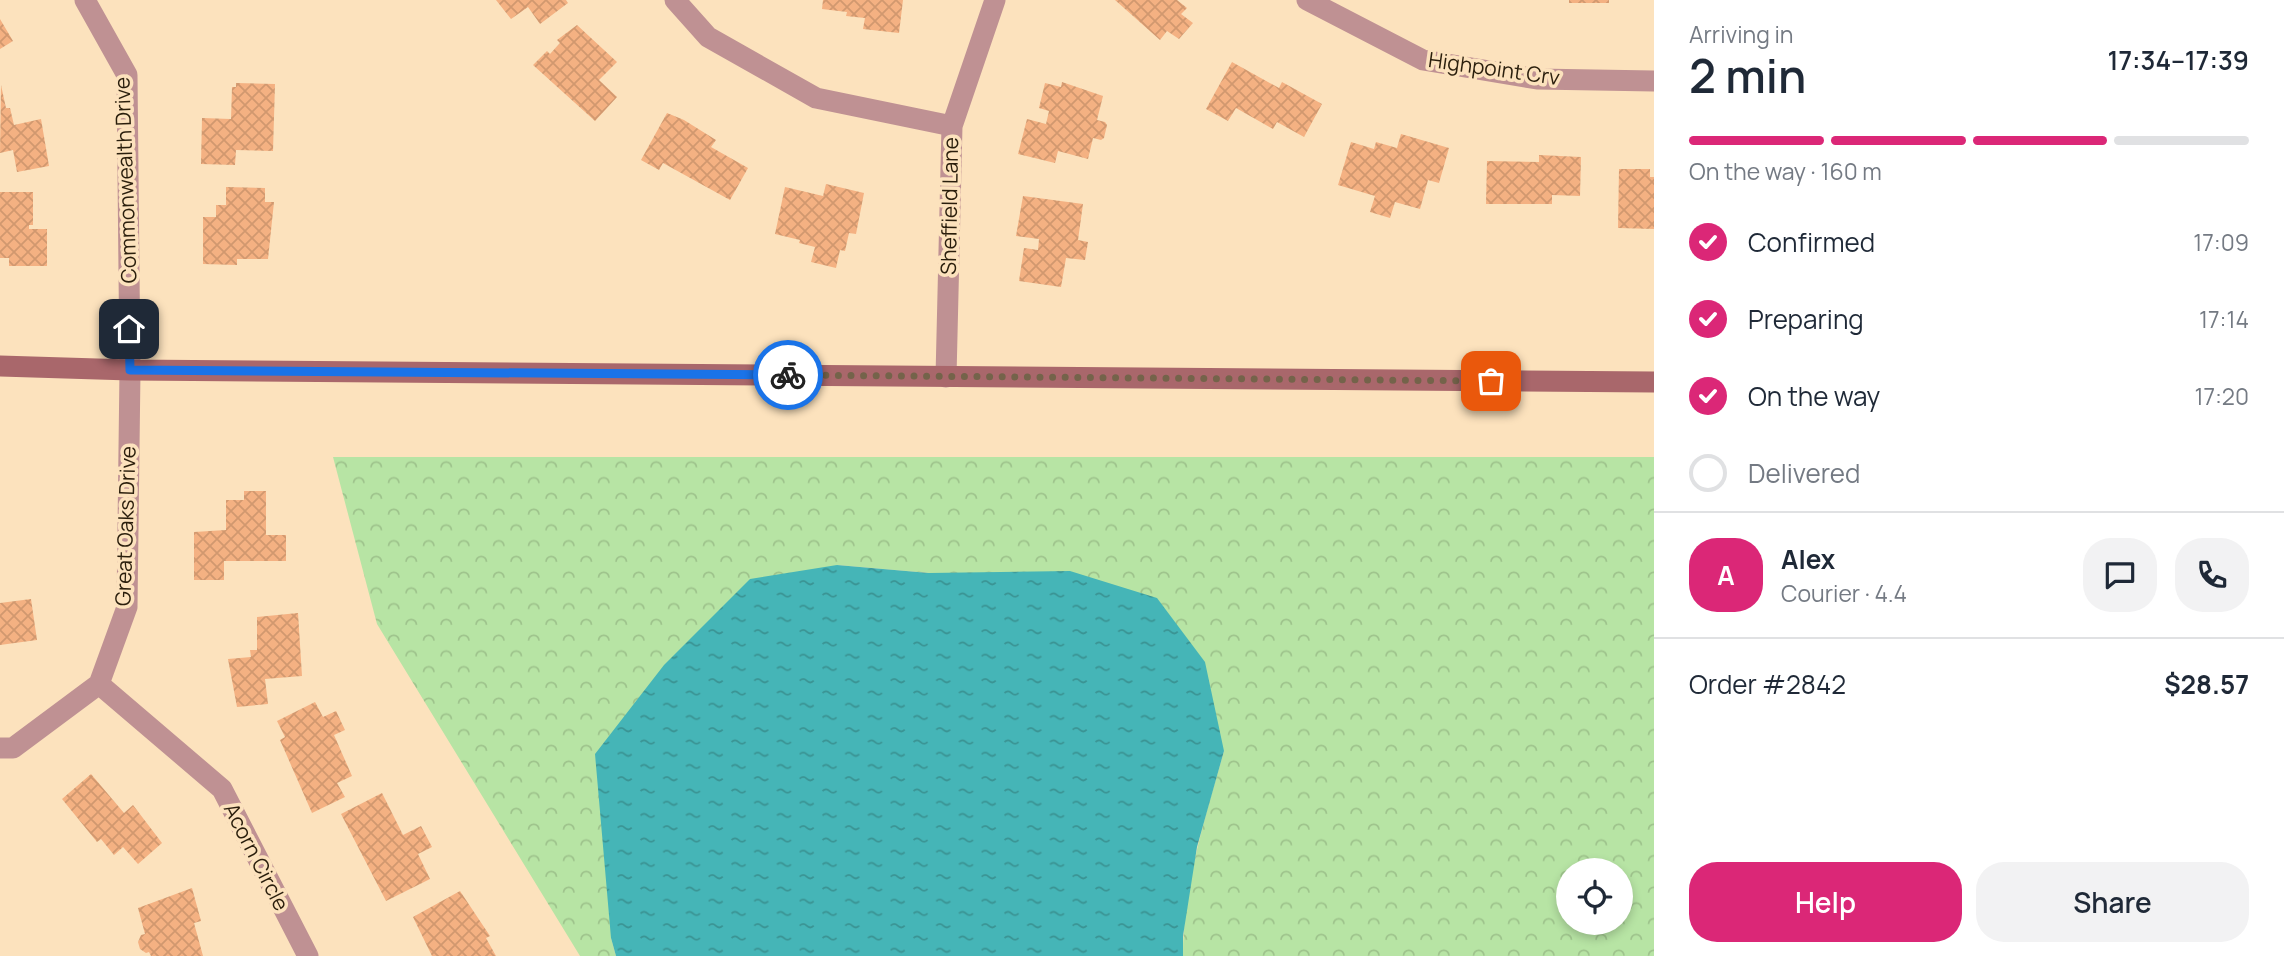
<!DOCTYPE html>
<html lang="en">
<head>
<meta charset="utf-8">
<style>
  :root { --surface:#fff; --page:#f2f2f3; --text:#1f2937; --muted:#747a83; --line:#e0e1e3; --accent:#db2777 }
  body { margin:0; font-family:Manrope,sans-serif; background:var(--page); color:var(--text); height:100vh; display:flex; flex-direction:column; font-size:26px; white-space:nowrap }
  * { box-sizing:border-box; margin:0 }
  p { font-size:23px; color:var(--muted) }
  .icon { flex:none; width:38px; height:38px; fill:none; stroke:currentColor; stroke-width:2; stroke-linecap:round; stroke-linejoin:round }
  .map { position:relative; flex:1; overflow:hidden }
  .side { display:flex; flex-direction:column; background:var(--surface); width:630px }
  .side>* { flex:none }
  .buttons { position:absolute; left:1556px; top:858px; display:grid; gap:14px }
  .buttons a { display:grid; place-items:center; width:77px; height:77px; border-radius:50%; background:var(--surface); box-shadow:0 4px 10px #0003; font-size:35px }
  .pin { position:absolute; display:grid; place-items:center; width:60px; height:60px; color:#fff; margin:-30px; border-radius:14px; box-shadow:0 4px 10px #0006 }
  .courier { position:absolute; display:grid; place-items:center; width:70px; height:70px; margin:-35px; border:5px solid #1a73e8; border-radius:50%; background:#fff; color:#222; box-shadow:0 2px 9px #0007 }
  .headline em { font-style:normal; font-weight:600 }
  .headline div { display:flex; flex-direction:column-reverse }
  .headline { display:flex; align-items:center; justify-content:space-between; height:119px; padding:0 35px }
  h1 { font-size:46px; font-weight:600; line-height:52px }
  .bar { display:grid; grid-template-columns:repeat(4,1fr); gap:10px 7px; align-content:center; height:84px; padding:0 35px }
  .bar i { height:9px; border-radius:5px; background:var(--line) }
  .bar .on { background:var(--accent) }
  .bar p { grid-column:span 4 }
  .line { display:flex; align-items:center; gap:18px; padding:0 35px; border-top:2px solid var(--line) }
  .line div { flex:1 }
  .round { display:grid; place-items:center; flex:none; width:74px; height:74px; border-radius:28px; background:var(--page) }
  ol { padding:0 35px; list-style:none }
  li { display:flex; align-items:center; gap:21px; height:77px }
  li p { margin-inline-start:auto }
  li .icon { padding:7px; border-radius:50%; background:var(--accent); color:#fff; stroke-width:4 }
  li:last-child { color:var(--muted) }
  li i { width:38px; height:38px; border:4px solid var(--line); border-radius:50% }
  .cta { display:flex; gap:14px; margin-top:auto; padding:14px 35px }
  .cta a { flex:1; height:80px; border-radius:28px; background:var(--accent); color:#fff; font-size:28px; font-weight:600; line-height:80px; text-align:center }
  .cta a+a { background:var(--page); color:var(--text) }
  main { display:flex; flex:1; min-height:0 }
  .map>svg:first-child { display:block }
</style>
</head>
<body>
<main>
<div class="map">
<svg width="1654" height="956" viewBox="0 0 1654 956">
  <defs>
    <pattern id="forest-crowns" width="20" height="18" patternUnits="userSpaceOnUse" patternTransform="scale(1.75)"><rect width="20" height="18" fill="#b7e4a4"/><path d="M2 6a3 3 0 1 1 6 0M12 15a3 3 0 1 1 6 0" fill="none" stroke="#9ec38c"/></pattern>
    <pattern id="water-ripples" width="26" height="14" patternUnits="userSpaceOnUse" patternTransform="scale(1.75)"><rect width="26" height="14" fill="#45b5b7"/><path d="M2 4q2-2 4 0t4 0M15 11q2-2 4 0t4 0" fill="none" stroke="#3a9393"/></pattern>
    <pattern id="building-cross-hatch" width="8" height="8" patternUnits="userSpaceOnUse" patternTransform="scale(1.75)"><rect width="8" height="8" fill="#f4b182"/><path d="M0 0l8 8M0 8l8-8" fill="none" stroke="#d1986f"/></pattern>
  </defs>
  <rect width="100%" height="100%" fill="#fce2bd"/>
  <path fill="url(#forest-crowns)" fill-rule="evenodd" d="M 333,457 L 1654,457 L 1654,956 L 1183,956 C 1183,886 1205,818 1224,751 L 929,573 L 837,565 L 611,938 L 616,956 L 580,956 L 377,624 ZM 1568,870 L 1620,870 L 1620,922 L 1568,922 Z"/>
  <path fill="url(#water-ripples)" d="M 837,565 L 929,573 L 1070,571 L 1157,598 L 1205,662 L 1224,751 L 1197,847 L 1183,936 L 1183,956 L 616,956 L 611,938 L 595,754 L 664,665 L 750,579 Z"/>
  <path fill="url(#building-cross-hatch)" d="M 496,0 L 566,0 L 568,3 L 540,24 L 528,7 L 511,19 Z
    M 823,0 L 903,0 L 899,33 L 863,29 L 865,18 L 846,16 L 847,12 L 822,9 Z
    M 1115,0 L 1177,0 L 1187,8 L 1181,14 L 1193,23 L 1179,39 L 1167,31 L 1160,40 Z
    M 1569,0 L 1609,0 L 1609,3 L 1569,3 Z
    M 0,19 L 13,41 L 0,49 Z
    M 577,25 L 617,62 L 599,80 L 617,97 L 595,121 L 533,65 L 547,51 L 550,54 L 560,43 L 557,40 Z
    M 1232,62 L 1279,88 L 1282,82 L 1322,104 L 1304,137 L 1277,122 L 1273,129 L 1236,108 L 1228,121 L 1206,109 Z
    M 1062,82 L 1103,96 L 1097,120 L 1105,122 L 1107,125 L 1104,138 L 1101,140 L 1093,138 L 1088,159 L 1058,151 L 1055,163 L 1018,154 L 1027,119 L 1046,124 L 1049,111 L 1039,108 L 1045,83 L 1061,87 Z
    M 236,83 L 275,84 L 273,151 L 236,150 L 235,165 L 201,164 L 202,118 L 231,119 L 232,87 L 236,87 Z
    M 1,85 L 6,108 L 10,108 L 14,125 L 41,119 L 49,166 L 17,172 L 13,150 L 0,153 Z
    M 667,113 L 684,120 L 716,140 L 711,147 L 748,168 L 730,200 L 663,163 L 659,170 L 641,160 Z
    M 1401,134 L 1449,148 L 1439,183 L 1428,180 L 1420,209 L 1395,202 L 1390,218 L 1370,212 L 1375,196 L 1338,185 L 1351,142 L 1374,149 L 1376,142 L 1397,148 Z
    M 1539,155 L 1581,157 L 1580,196 L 1552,195 L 1552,204 L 1486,204 L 1487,161 L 1539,162 Z
    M 1619,169 L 1650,169 L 1650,177 L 1654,177 L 1654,229 L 1618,228 Z
    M 826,184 L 864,193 L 856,234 L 849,233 L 845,251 L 840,250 L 836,268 L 811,262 L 815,247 L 799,243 L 800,240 L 775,234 L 785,187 L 823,196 Z
    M 226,187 L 265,188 L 265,202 L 274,202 L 268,259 L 237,259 L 237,265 L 203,264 L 203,217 L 216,217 L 216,205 L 226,205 Z
    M 0,192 L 33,192 L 33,225 L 29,225 L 29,229 L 47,229 L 47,266 L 9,266 L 9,258 L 0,258 Z
    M 1023,196 L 1083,204 L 1078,240 L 1088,242 L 1085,260 L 1066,258 L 1061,287 L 1019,281 L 1024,248 L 1038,250 L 1039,239 L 1016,236 Z
    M 244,491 L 266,491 L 266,535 L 286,535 L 286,561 L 224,561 L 224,580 L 194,580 L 194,532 L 226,530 L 226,500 L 244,500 Z
    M 31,599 L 37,640 L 0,645 L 0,603 Z
    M 298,613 L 302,676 L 265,679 L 268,704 L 237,707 L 228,659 L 251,657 L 250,650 L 257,650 L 257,617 Z
    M 315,702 L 323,717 L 336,711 L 345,730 L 334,735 L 352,776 L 337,783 L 345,797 L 312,813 L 280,740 L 285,737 L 277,721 Z
    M 91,774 L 124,813 L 133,805 L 162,843 L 138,864 L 123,847 L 114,855 L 101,839 L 97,842 L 62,799 Z
    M 382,793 L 403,835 L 421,826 L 432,847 L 418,854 L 430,879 L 386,901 L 341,814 Z
    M 192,888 L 201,921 L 194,923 L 203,956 L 151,956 L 149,952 L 146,953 L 140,949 L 138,942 L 141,935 L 145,934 L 138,908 Z
    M 460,891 L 490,936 L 486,938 L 496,956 L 432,956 L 413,917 Z"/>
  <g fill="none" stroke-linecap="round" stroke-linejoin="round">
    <path stroke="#bf9193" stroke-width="21" d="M 675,0 L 708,37 L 816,98 L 952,126
      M 1307,0 L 1423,60 L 1537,79 L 1654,81
      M 946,377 L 952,126 L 995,0
      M 99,684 L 222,789 L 308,956
      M 0,748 L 13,748 L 99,684 L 127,607 L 130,370 L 127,75 L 85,0"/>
    <path stroke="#a9676b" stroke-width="21" d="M 0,366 L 130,370 L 1654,382"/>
  </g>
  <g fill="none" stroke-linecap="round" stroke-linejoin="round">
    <path stroke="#74634a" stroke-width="7" stroke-dasharray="0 12.6" d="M 788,375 L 1491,381"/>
    <path stroke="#1a73e8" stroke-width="9" d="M 129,329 L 130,370 L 788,375"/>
  </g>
  <g text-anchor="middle" stroke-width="7" stroke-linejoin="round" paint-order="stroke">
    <g font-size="21" fill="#2a1e0c" stroke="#fce2bd">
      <text transform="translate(1494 69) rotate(8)" y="7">Highpoint Crv</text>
      <text transform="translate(126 180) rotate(-92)" y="7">Commonwealth Drive</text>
      <text transform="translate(950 206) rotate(-89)" y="7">Sheffield Lane</text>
      <text transform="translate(126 526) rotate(-88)" y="7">Great Oaks Drive</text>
      <text transform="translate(256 857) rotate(63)" y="7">Acorn Circle</text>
    </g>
  </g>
</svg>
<div class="buttons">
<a><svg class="icon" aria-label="locate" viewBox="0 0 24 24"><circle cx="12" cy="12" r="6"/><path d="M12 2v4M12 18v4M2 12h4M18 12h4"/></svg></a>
</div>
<div class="pin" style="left:1491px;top:381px;background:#ea580c"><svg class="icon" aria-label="bag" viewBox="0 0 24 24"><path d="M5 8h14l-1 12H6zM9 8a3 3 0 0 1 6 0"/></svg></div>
<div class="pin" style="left:129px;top:329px;background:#1f2937"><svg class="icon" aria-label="home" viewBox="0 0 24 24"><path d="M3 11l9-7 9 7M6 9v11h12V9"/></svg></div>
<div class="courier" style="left:788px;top:375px"><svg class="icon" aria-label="bike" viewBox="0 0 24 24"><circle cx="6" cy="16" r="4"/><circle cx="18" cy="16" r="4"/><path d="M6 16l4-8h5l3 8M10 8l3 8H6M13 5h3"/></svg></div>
</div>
<section class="side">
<div class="headline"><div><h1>2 min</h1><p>Arriving in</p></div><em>17:34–17:39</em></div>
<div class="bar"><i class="on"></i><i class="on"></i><i class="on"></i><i></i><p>On the way · 160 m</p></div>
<ol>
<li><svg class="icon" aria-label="check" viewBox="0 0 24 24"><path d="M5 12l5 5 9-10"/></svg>Confirmed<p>17:09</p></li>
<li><svg class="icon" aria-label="check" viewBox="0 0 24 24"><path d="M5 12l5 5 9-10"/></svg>Preparing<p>17:14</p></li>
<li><svg class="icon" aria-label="check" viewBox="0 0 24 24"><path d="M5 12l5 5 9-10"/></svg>On the way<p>17:20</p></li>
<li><i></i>Delivered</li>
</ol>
<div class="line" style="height:126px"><b class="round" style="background:var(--accent);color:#fff">A</b><div><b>Alex</b><p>Courier · 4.4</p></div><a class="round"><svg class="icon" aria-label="chat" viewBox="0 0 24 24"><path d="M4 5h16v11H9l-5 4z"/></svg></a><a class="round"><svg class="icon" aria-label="phone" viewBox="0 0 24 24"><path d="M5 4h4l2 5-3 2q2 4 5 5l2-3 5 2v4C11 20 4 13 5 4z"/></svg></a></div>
<div class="line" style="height:91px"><div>Order #2842</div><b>$28.57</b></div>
<div class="cta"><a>Help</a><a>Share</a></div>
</section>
</main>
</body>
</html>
